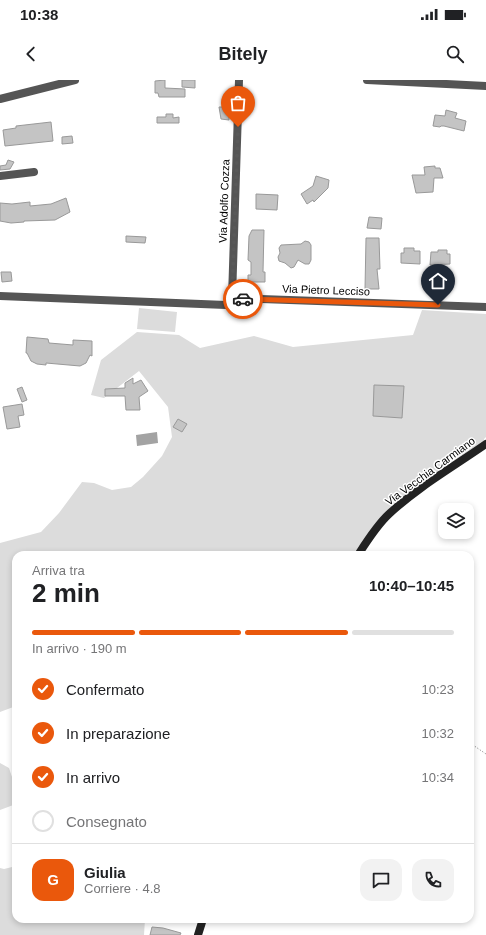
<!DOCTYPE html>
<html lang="it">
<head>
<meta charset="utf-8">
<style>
  :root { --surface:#fff; --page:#f2f2f2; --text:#202124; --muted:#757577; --line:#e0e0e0; --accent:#ea580c }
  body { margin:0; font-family:Helvetica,sans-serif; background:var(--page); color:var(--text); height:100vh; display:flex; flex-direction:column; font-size:15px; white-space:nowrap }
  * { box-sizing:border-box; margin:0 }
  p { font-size:13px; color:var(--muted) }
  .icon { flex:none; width:22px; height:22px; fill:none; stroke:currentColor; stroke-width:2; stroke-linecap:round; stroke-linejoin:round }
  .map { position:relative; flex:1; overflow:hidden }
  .side { position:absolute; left:12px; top:471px; width:462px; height:372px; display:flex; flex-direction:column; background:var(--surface); border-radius:12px; box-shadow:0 2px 6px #0003 }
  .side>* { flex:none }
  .tools { position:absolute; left:438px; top:423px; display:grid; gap:8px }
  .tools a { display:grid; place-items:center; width:36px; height:36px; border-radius:8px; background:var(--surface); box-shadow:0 2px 6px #0003; font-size:20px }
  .pin { position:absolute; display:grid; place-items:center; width:34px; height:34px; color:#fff; margin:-41px -17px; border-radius:50% 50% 50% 0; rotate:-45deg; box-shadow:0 0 4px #0007 }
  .pin .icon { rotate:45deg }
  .courier { position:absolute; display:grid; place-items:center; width:40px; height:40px; margin:-20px; border:3px solid #ea580c; border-radius:50%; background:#fff; color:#222; box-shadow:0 1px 5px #0007 }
  .head em { font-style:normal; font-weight:800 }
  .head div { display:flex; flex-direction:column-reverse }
  .head { display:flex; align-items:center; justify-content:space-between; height:68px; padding:0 20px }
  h1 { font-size:26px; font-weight:800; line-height:30px }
  .bar { display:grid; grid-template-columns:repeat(4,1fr); gap:6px 4px; align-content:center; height:48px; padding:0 20px }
  .bar i { height:5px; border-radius:3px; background:var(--line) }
  .bar .on { background:var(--accent) }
  .bar p { grid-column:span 4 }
  .line { display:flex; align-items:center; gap:10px; padding:0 20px; border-top:1px solid var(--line) }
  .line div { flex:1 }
  .round { display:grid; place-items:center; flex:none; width:42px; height:42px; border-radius:12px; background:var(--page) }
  ol { padding:0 20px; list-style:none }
  li { display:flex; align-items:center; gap:12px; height:44px }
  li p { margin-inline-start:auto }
  li .icon { padding:4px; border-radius:50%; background:var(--accent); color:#fff; stroke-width:4 }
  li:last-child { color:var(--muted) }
  li i { width:22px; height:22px; border:2px solid var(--line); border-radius:50% }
  .status { display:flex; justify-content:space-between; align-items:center; height:28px; padding:0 20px; background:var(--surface); direction:ltr }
  .status svg { height:11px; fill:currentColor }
  header { display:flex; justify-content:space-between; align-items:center; height:52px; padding:0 20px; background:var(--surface); font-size:18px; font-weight:800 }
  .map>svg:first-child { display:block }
</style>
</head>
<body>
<div class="status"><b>10:38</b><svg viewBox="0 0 49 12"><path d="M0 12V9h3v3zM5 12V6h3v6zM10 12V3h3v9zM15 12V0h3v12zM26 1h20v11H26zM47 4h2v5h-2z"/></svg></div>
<header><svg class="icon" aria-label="back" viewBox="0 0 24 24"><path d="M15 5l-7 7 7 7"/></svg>Bitely<svg class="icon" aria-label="search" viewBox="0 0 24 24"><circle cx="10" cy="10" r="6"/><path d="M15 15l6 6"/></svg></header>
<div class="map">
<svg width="486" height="855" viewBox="0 0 486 855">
  <rect width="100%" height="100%" fill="#fff"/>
  <path fill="#dcdcdc" d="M 139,228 L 177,232 L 175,252 L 137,249 Z
    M 422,230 L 486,234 L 486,357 L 484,359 L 485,364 L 373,447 L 354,475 L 16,475 L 16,626 L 0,632 L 0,463 L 41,452 L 59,433 L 82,402 L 94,403 L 112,410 L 131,407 L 143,397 L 162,376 L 172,357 L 168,327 L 139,291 L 104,318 L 91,315 L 101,280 L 137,252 L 179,255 L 200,268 L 254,256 L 293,267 L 413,255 Z
    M 0,683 L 9,688 L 16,709 L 16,724 L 0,730 Z
    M 16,786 L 16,839 L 145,839 L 144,855 L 0,855 L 0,788 L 4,789 Z"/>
  <path fill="#a3a3a3" d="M 157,352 L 158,363 L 137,366 L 136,355 Z"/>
  <path fill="#c4c4c4" stroke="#999" d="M 165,0 L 165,8 L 185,9 L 185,17 L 159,17 L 158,13 L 155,13 L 155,1 Z
    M 182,0 L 195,0 L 195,8 L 182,7 Z
    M 219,27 L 229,27 L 229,40 L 221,39 Z
    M 446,30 L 457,33 L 455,38 L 466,41 L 464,51 L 444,46 L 441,46 L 440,47 L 433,46 L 435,35 L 445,36 Z
    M 166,34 L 173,34 L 173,38 L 179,37 L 179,43 L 157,43 L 157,37 L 166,37 Z
    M 51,42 L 53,61 L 5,66 L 3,50 L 16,48 L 16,46 Z
    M 72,56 L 73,63 L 62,64 L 62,57 Z
    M 8,80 L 14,82 L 10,89 L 0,90 L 0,86 L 6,85 Z
    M 435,86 L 435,88 L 440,88 L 443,98 L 434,98 L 433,112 L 416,113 L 412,95 L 425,95 L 424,87 Z
    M 316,96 L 329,100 L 328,108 L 314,122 L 313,120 L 307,124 L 301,114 L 313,106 Z
    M 256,114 L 278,115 L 277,130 L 256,129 Z
    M 66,118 L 70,132 L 55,140 L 24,141 L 24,142 L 11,143 L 0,141 L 0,123 L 12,124 L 30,122 L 30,126 L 51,124 Z
    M 369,137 L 382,138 L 381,149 L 367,148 Z
    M 252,150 L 264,150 L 263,192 L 265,192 L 265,202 L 248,202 L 248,195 L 251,195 L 251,182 L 248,180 L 249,156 Z
    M 126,156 L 146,157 L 145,163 L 126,162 Z
    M 366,158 L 379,158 L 380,189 L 377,189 L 379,209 L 365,209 Z
    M 305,161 L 309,162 L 311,165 L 311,180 L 309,184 L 305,184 L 298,180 L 294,187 L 291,188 L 285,183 L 279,181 L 278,177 L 280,173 L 279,168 L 281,165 L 301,164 Z
    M 404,168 L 414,168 L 414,171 L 420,171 L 420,184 L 401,183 L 401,173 L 404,173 Z
    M 438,170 L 447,170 L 447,174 L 450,174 L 450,184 L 430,185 L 431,172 L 438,172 Z
    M 1,192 L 11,192 L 12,201 L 2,202 Z
    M 27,257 L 48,259 L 49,263 L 73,265 L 73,260 L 92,261 L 92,276 L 90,275 L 86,283 L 80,286 L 46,283 L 46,285 L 37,284 L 31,281 L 27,273 L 26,273 Z
    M 133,298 L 133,304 L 141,300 L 148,311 L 139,317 L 140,330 L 126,330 L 125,316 L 105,316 L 105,309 L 125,308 L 125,303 Z
    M 374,305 L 404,306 L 402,338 L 373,336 Z
    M 22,307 L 27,320 L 22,322 L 17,309 Z
    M 22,324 L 24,335 L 18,336 L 20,347 L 7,349 L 3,327 Z
    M 178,339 L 187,344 L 182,352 L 173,347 Z
    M 152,847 L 163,848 L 181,853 L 180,855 L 150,855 Z"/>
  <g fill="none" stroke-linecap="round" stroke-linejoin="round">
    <path stroke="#777" stroke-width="1" stroke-dasharray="1 2" stroke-linecap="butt" d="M 470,663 L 486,674"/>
    <path stroke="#555" stroke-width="8" d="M 367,0 L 486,6
      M 0,19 L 75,0
      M 0,96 L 34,92
      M 0,216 L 226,225 L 232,218
      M 232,218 L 486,227
      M 232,218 L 239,0"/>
    <path stroke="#222" stroke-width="8" d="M 358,475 C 367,461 377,445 389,434 C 418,407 453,387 486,364
      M 198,855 L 203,839"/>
  </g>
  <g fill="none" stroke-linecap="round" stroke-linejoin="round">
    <path stroke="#595959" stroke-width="4" stroke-dasharray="0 7.2" d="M 238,47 L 232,218 L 243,219"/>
    <path stroke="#ea580c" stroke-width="5" d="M 243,219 L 438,225"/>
  </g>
  <g text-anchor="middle" stroke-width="3" stroke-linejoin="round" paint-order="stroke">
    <g font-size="11" fill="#000" stroke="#fff">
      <text transform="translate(224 121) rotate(-88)" y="4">Via Adolfo Cozza</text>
      <text transform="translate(326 210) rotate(2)" y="4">Via Pietro Lecciso</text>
      <text transform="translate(430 391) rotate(-36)" y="4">Via Vecchia Carmiano</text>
    </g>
  </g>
</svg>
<div class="tools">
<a><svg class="icon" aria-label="layers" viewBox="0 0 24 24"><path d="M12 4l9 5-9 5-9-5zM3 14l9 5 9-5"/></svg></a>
</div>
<div class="pin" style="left:238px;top:47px;background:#ea580c"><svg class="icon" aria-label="bag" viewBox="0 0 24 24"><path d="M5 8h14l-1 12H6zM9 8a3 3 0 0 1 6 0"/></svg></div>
<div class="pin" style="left:438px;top:225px;background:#1f2937"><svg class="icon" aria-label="home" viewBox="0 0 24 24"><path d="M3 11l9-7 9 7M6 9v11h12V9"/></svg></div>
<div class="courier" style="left:243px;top:219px"><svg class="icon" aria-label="car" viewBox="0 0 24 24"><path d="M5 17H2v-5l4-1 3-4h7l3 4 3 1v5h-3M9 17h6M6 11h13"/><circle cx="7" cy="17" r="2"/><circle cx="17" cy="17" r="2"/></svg></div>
<section class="side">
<div class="head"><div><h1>2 min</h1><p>Arriva tra</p></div><em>10:40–10:45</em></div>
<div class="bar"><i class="on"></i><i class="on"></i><i class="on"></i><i></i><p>In arrivo · 190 m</p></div>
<ol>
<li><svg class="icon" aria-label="check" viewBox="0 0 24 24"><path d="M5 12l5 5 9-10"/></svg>Confermato<p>10:23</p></li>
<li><svg class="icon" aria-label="check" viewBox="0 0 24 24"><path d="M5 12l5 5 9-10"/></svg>In preparazione<p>10:32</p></li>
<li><svg class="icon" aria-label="check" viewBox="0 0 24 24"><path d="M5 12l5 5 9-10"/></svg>In arrivo<p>10:34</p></li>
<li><i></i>Consegnato</li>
</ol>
<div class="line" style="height:72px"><b class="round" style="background:var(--accent);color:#fff">G</b><div><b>Giulia</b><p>Corriere · 4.8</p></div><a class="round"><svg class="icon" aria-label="chat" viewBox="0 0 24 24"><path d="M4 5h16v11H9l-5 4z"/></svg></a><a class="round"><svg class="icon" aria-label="phone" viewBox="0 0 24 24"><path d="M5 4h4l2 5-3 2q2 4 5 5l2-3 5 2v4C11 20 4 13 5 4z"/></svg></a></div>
</section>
</div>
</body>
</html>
